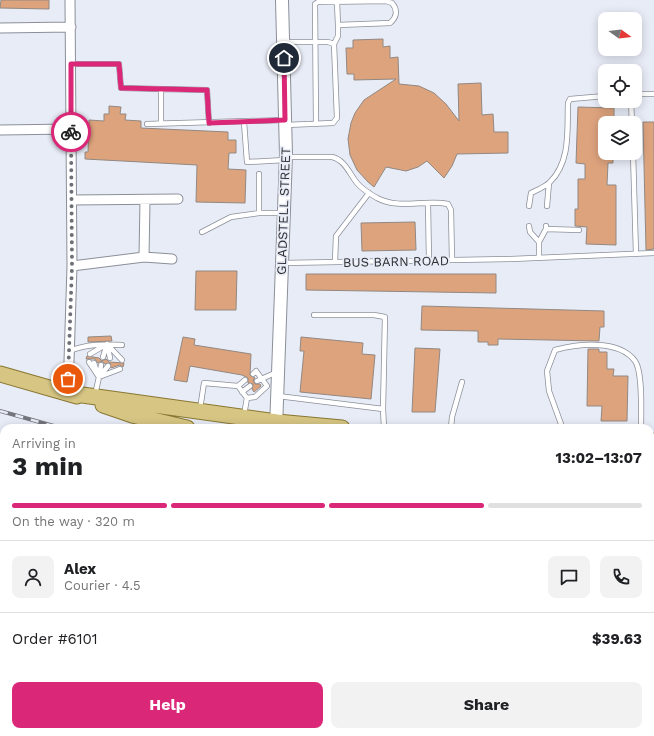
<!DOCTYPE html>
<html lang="en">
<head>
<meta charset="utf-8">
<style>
  :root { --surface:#fff; --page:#f2f2f2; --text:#202124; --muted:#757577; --line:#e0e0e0; --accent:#db2777 }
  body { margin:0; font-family:"Work Sans",sans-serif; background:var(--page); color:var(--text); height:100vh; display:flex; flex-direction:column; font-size:15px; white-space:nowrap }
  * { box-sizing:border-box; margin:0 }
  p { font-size:13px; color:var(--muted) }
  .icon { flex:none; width:22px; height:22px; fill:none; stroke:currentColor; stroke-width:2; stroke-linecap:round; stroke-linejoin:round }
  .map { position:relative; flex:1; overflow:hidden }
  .side { position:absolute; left:0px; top:424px; width:654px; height:312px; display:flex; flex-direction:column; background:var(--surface); border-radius:12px 12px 0 0; box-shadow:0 2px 10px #0003 }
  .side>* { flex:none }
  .needle { width:26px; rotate:105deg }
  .buttons { position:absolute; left:598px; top:12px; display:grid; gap:8px }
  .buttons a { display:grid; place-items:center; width:44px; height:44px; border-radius:8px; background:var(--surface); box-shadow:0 2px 10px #0003; font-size:20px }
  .pin { position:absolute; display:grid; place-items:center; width:34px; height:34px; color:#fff; margin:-17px; border:2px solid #fff; border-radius:50%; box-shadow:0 1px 4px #0007 }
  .courier { position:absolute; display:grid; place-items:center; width:40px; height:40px; margin:-20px; border:3px solid #db2777; border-radius:50%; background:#fff; color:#222; box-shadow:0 1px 5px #0007 }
  .head em { font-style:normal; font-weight:700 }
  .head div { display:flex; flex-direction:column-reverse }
  .head { display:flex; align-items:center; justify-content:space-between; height:68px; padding:0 12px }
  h1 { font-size:26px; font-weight:700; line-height:30px }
  .bar { display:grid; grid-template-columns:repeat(4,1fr); gap:6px 4px; align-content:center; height:48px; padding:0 12px }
  .bar i { height:5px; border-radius:3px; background:var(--line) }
  .bar .on { background:var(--accent) }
  .bar p { grid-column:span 4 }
  .line { display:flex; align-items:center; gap:10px; padding:0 12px; border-top:1px solid var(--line) }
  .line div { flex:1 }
  .round { display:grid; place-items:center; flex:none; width:42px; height:42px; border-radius:8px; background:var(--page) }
  .button { display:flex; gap:8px; margin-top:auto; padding:8px 12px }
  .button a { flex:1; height:46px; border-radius:8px; background:var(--accent); color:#fff; font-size:16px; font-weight:700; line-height:46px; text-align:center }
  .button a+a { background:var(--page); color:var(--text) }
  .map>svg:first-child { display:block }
</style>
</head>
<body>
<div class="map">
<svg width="654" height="736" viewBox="0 0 654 736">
  <rect width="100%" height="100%" fill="#e8ecf7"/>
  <path fill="#b4c6f5" d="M 0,438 L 4,439 L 4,732 L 246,732 L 245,736 L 0,736 Z"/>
  <path fill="#dda37d" stroke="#928882" d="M 1,0 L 49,0 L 49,9 L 0,8 Z
    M 383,39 L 383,47 L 390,46 L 390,58 L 398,57 L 399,84 L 419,86 L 434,93 L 446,104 L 459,121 L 458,84 L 481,83 L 482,115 L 493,114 L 494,132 L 508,132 L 508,153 L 457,154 L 452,166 L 444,178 L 427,161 L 418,167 L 406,171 L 386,167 L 374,187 L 368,182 L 357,170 L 350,155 L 348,139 L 351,123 L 355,113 L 364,100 L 396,79 L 354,80 L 354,74 L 347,74 L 346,48 L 353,48 L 353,40 Z
    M 109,106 L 121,107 L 120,114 L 126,114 L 125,120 L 141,121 L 141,128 L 228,132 L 228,140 L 236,140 L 236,153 L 229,153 L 228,169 L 246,170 L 245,203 L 196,202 L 197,165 L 85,159 L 85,152 L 88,152 L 89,120 L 104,121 L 104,114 L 109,114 Z
    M 578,107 L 614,108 L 614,123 L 605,123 L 605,153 L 613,153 L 613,163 L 608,163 L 607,185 L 616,185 L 616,245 L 586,244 L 587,227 L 575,226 L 575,209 L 578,209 L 578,179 L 585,179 L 585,164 L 576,163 Z
    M 643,122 L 654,122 L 654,249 L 646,250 Z
    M 415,222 L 416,250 L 362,251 L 361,223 Z
    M 196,271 L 237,271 L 236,310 L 195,310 Z
    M 306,274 L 496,274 L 496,293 L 306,290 Z
    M 422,306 L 604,311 L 604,327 L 600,327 L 599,341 L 498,339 L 498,345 L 488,345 L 488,342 L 478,342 L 478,331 L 421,330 Z
    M 111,336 L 112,341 L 88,342 L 88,337 Z
    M 183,337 L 195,339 L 194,345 L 251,354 L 250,375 L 255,378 L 253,380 L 255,384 L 260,384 L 261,386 L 254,392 L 252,389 L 253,384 L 248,383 L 248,378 L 242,375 L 190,366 L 187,382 L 174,380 Z
    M 301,337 L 363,343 L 362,354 L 375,355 L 371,399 L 300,392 L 304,351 L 300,351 Z
    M 415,348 L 440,349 L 435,412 L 412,412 Z
    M 588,349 L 599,349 L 599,352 L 607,352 L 607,369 L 614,369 L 613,376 L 628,376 L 627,421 L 601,421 L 602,406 L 587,406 Z
    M 87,356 L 99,358 L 102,361 L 106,359 L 109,362 L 124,363 L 123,367 L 120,365 L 111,368 L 110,363 L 105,364 L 101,361 L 98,363 L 95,359 L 86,359 Z"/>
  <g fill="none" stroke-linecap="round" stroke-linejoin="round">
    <defs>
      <path id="service" d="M 337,2 L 338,25
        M 284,42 L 328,42 L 334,44
        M 71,64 L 119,64 L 121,88 L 161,89 L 161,124
        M 161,89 L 207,90 L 209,123
        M 635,94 L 654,94
        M 631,101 L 632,123
        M 244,122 L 247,162 L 285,160
        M 147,124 L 285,120
        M 286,125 L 333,123 L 337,118 L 334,44 L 338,36 L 338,25 L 390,23 C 397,17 398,10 392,3 L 386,1 L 318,2 L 315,4 L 316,124
        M 633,153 L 636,254
        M 287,157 L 332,157 C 345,160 349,173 357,183 C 362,189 370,194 377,198 C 400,210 425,199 448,204 L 451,210 L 452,260
        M 259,174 L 259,213 L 283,213
        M 428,204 L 429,260
        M 529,206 L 531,193 C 537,190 545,187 550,182 C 571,161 567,130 568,103 L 570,99 L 605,96
        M 547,206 L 549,183
        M 529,226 L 530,232 L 539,242 L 539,258
        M 546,229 L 579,230
        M 202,232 L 231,217 L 259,213
        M 539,242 L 546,229 L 546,226
        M 335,262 L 336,236 L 369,193
        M 282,263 L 511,259 L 654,253
        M 314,315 L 374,315 L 385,317 L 383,409
        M 69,351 C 87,344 104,344 122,345
        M 90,354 L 107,344 L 122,360
        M 103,357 L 107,344 L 110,358
        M 89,362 L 99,377 L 120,369
        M 94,363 L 97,372
        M 101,365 L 99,377 L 108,366
        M 257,381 L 277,372
        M 238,386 L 245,380
        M 242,392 L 250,386
        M 95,395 L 99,377
        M 278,396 L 383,409 L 384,428
        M 247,398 L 255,397 L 267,386 L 256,371 L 253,374
        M 200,409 L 204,383 L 238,386 L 247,398 L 244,415
        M 451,428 L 452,417 L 462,382
        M 561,428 L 561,424 L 549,391 L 547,371 L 555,350 C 578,344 619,339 635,361 C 643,372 641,414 641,428"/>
      <path id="minor" d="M 0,28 L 71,27
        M 0,130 L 71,129
        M 72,200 L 178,199
        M 144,257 L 145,200
        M 72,266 L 144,257 L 172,259
        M 68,393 L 72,266 L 70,0
        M 650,677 L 654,677
        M 549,732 L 549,736"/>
      <path id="tertiary" d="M 276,428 L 286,155 L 282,0
        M 650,557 L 654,558
        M 273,732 L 273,736"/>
      <path id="primary" d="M 0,374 L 77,396
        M 68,393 L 277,422 L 342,428
        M 103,405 L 132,415 L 187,428
        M 650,441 L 654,441"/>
    </defs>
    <use href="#service" stroke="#8b8f99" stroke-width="6"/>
    <use href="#minor" stroke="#8b8f99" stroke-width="11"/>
    <use href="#tertiary" stroke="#8b8f99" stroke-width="14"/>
    <use href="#primary" stroke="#897731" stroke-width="17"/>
    <use href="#service" stroke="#fff" stroke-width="4.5"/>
    <use href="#minor" stroke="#fff" stroke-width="9"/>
    <use href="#tertiary" stroke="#fff" stroke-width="12"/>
    <use href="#primary" stroke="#d6c583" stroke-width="15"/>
    <defs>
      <path id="rail" d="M 0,411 L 61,428
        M 650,589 L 654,590"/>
    </defs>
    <use href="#rail" stroke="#74767d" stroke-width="4"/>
    <use href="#rail" stroke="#e8ecf7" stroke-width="2.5" stroke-dasharray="8" stroke-linecap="butt"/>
  </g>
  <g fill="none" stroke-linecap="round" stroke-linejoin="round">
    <path stroke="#6e7077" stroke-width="4" stroke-dasharray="0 7.2" d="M 68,379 L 72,266 L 71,132"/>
    <path stroke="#db2777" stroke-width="5" d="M 71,132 L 71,64 L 119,64 L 121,88 L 207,90 L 209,123 L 285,120 L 284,58"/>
  </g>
  <g text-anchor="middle" stroke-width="3.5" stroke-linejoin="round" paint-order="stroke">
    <g font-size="13" fill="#2d2e32" stroke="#e8ecf7">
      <text transform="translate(283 211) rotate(-88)" y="5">GLADSTELL STREET</text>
      <text transform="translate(396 261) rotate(-1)" y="5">BUS BARN ROAD</text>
    </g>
  </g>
</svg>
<div class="buttons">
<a><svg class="needle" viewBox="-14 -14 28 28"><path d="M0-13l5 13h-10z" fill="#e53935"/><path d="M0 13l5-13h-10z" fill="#757577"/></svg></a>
<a><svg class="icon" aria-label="locate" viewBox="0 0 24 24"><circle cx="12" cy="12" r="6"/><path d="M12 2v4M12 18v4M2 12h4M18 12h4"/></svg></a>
<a><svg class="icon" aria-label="layers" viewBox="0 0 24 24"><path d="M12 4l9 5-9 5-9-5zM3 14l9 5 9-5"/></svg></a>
</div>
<div class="pin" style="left:68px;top:379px;background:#ea580c"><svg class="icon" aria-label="bag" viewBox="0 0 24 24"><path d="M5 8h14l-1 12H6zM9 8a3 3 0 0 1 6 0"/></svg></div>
<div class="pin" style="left:284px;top:58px;background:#1f2937"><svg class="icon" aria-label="home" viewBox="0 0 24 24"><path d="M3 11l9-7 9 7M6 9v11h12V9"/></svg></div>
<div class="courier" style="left:71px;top:132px"><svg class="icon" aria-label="bike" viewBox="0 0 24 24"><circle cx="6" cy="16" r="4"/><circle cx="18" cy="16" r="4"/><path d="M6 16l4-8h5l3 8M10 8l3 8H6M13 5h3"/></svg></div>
<section class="side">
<div class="head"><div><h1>3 min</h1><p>Arriving in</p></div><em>13:02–13:07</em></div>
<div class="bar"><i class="on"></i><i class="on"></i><i class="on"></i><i></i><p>On the way · 320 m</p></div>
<div class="line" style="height:72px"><a class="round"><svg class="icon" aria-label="person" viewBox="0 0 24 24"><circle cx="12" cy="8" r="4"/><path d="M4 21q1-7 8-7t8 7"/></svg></a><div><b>Alex</b><p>Courier · 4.5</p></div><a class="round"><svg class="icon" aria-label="chat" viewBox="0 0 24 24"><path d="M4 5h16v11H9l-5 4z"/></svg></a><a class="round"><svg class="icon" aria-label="phone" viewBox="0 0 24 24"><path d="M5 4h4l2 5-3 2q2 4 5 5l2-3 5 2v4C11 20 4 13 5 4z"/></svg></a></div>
<div class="line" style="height:52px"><div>Order #6101</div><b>$39.63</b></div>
<div class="button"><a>Help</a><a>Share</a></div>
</section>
</div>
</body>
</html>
